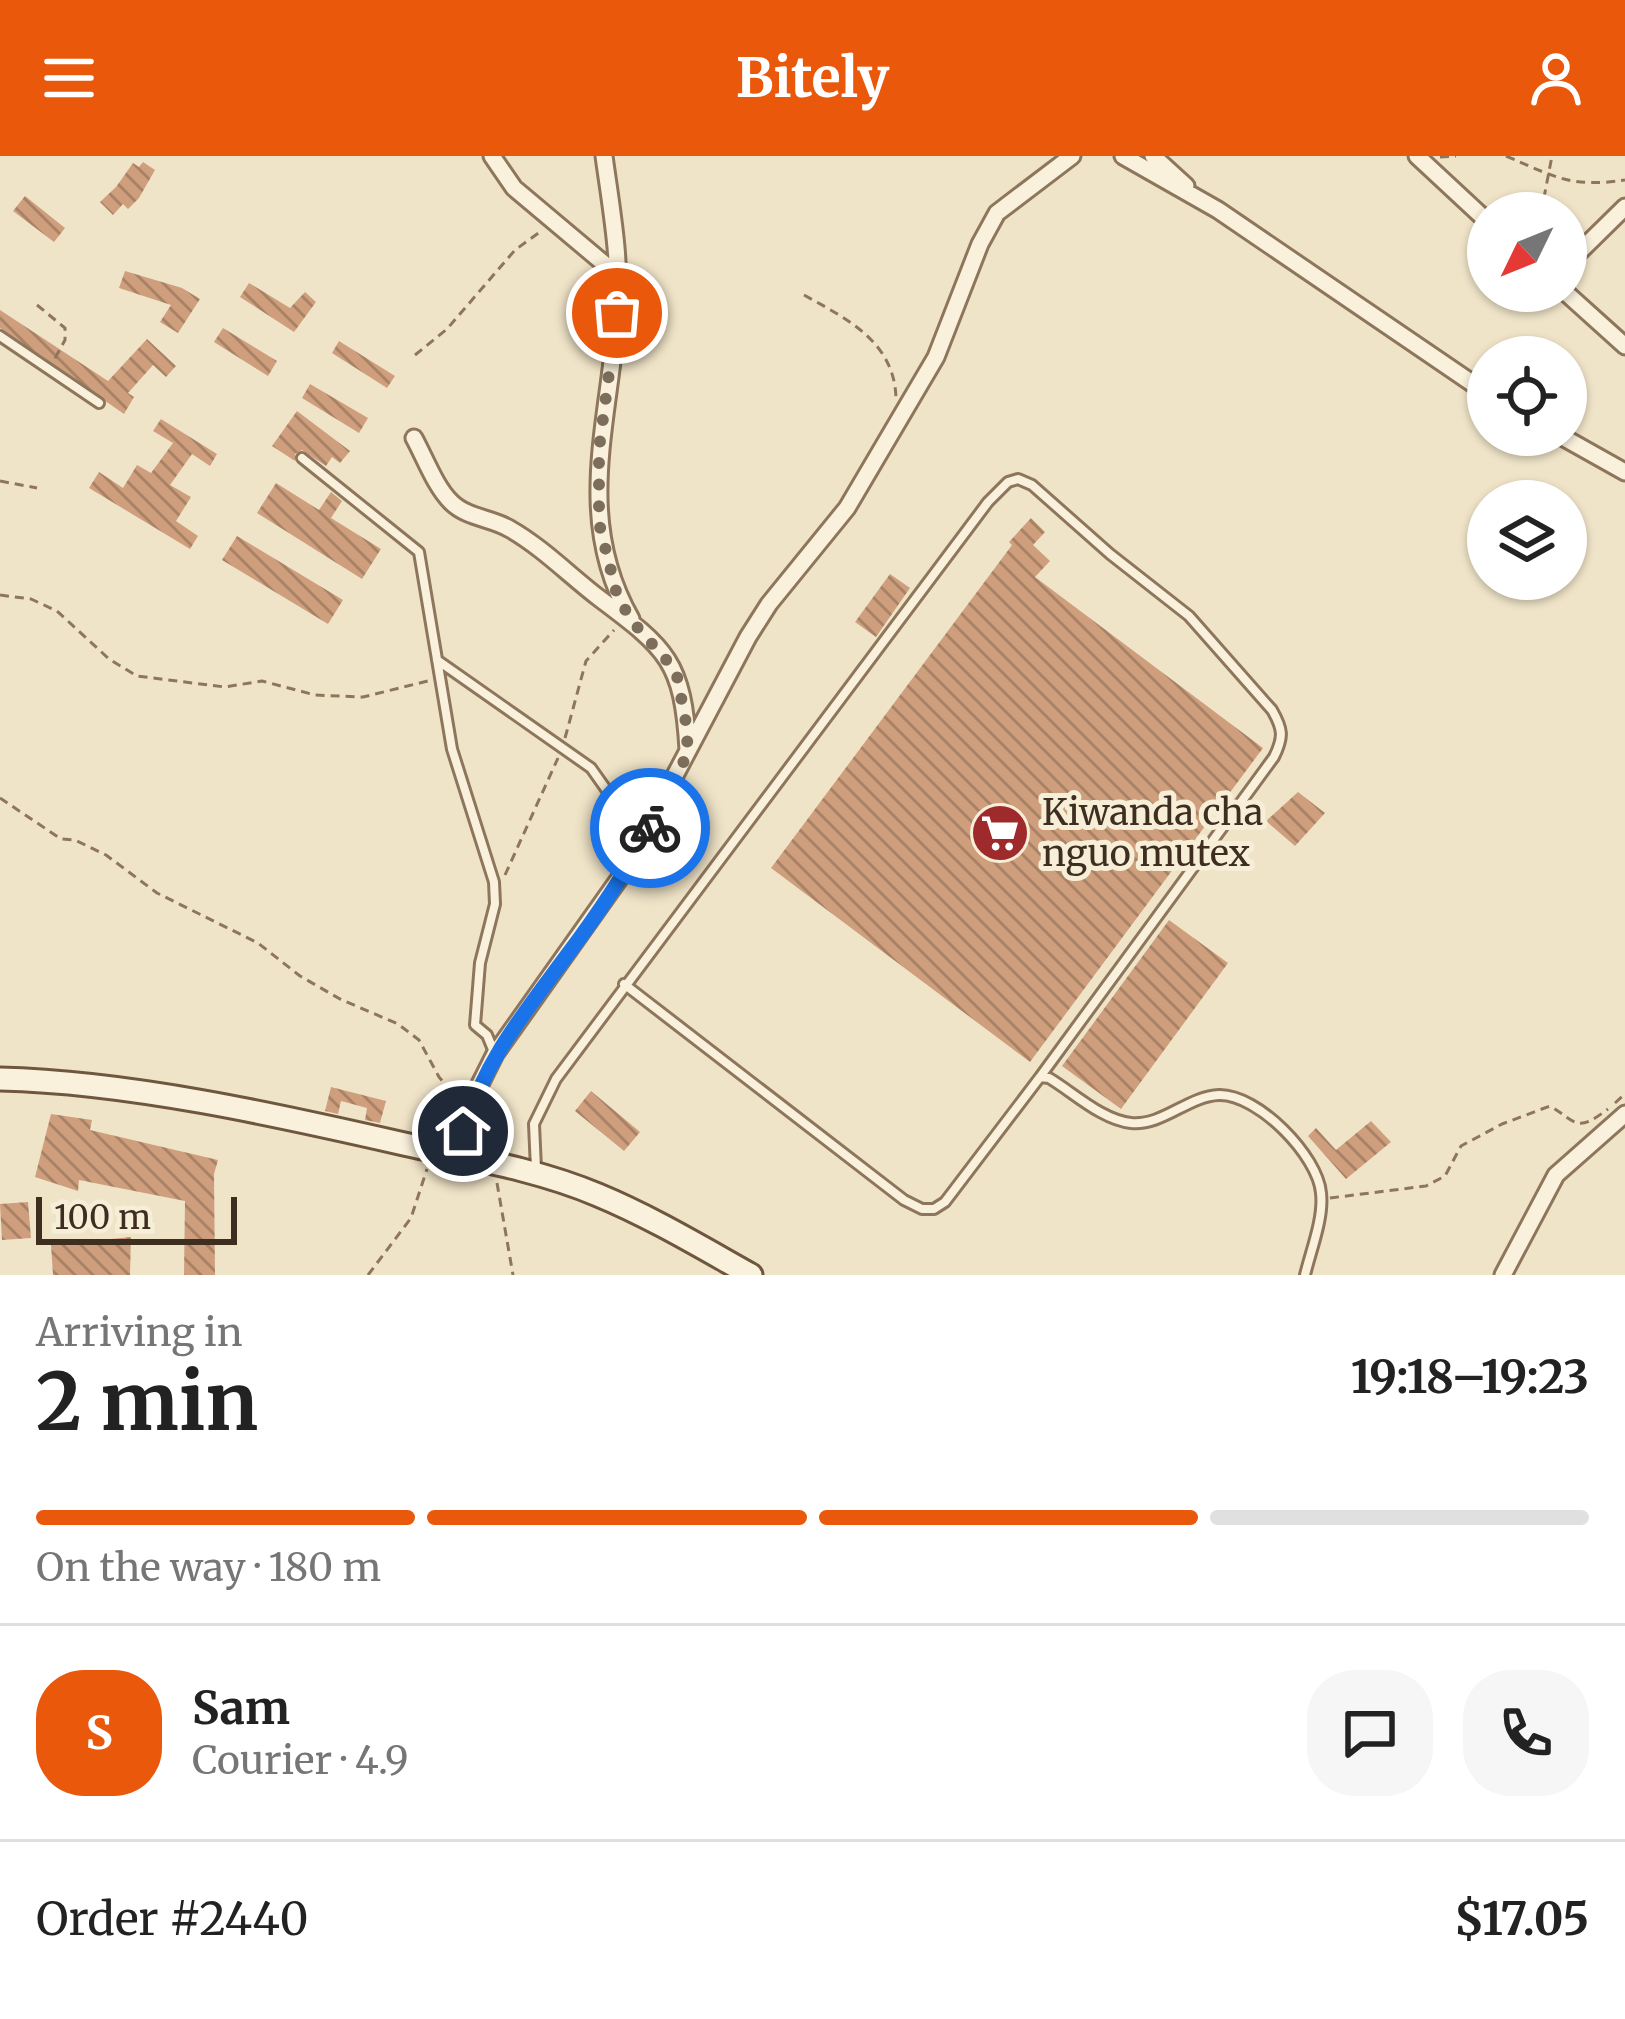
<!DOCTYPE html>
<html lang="en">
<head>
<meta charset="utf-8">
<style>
  :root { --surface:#fff; --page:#f6f6f6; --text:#222; --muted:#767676; --line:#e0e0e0; --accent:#ea580c }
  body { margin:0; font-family:Merriweather,serif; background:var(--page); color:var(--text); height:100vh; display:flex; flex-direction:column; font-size:45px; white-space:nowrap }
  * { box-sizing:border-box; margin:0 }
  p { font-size:39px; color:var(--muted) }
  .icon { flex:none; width:66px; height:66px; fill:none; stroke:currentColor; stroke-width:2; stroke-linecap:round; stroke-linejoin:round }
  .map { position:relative; height:1119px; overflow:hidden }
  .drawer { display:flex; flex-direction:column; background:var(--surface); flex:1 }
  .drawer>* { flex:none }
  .needle { width:78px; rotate:227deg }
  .fabs { position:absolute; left:1467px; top:36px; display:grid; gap:24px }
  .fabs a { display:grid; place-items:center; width:120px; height:120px; border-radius:50%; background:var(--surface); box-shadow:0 3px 9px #0004; font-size:60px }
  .scale { position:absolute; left:36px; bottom:30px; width:201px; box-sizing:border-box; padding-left:12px; border:6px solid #3d2e20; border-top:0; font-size:33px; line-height:42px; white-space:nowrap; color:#3d2e20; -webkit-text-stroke:9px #f7eed8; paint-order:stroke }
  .pin { position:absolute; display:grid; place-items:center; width:102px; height:102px; color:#fff; margin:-51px; border:6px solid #fff; border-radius:50%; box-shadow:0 3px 12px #0007 }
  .courier { position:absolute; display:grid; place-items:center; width:120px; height:120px; margin:-60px; border:9px solid #1a73e8; border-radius:50%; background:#fff; color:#222; box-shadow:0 3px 15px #0007 }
  .headline em { font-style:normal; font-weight:700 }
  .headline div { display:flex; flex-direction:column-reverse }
  .headline { display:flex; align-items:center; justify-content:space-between; height:204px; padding:0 36px }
  h1 { font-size:78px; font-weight:700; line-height:90px }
  .bar { display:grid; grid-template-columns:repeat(4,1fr); gap:18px 12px; align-content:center; height:144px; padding:0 36px }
  .bar i { height:15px; border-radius:9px; background:var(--line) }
  .bar .active { background:var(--accent) }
  .bar p { grid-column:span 4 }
  .line { display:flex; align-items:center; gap:30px; padding:0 36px; border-top:3px solid var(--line) }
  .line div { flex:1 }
  .round { display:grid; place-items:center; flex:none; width:126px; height:126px; border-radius:48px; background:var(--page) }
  header { display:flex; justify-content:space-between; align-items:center; height:156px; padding:0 36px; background:var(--accent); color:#fff; font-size:54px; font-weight:700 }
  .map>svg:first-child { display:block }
</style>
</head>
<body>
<header><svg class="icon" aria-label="menu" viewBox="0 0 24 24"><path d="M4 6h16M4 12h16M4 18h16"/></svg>Bitely<svg class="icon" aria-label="person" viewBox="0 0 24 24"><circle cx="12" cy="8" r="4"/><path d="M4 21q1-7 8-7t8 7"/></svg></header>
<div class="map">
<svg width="1625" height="1119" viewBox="0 0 1625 1119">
  <defs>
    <pattern id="building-back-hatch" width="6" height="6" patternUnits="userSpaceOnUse" patternTransform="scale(3)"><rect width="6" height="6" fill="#cf9f7d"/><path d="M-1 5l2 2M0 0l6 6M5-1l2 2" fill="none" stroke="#a98266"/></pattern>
  </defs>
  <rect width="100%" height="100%" fill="#f0e4c8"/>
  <path fill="url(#building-back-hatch)" d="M 143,6 L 155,14 L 139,42 L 128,53 L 123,48 L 113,59 L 100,46 L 116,31 L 133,7 L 139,11 Z
    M 25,40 L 65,72 L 54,86 L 13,55 Z
    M 125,115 L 182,132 L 200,143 L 178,177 L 160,166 L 171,149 L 119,132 Z
    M 249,127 L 290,152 L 305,136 L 316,146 L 294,176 L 240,141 Z
    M 0,154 L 108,225 L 147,183 L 176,210 L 166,221 L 153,209 L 128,237 L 134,241 L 124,258 L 0,172 Z
    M 223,172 L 277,205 L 268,220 L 214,186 Z
    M 339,185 L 395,220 L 387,232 L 332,197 Z
    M 310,228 L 368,262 L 359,277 L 302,242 Z
    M 297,255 L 350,295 L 340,307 L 332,301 L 326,310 L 302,294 L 295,298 L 295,305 L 272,290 Z
    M 161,263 L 217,298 L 210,310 L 192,298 L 170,329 L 191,341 L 176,365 L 198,380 L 190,393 L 89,332 L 99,316 L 123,332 L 137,309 L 151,317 L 173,287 L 153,275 Z
    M 276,327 L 319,354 L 331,336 L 342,345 L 331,362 L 381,393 L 362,423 L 257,357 Z
    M 1031,362 L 1045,376 L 1033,389 L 1050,405 L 1035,421 L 1263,592 L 1030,906 L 771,712 L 1012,389 L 1009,386 Z
    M 237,380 L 343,444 L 328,468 L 222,404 Z
    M 890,418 L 910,432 L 876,481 L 855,466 Z
    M 1298,636 L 1325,657 L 1295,690 L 1266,665 Z
    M 1169,764 L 1228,807 L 1121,953 L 1062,910 Z
    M 331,931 L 386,945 L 380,967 L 365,964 L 367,952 L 341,945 L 338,958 L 325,955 Z
    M 591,935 L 640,976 L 624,995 L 575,955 Z
    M 51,958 L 92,964 L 90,974 L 218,1004 L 214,1018 L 215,1119 L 184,1119 L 185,1045 L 79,1024 L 78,1035 L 35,1021 Z
    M 1371,965 L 1391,986 L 1346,1023 L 1308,980 L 1316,972 L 1336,994 Z
    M 28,1046 L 31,1082 L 2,1084 L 0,1048 Z
    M 131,1081 L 130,1119 L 53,1119 L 51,1089 Z"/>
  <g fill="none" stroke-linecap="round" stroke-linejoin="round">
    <defs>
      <path id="lane" d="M 0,180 L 99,247
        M 302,302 L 419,396 L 452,593 L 494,726 L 495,748 L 480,807 L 475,869 L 487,879 L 494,896
        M 437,504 L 591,612 L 642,684
        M 624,828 L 904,1044 L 922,1053 L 934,1053 L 945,1046 L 1040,921 L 1049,922 C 1074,937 1102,964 1131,967 C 1163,970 1188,940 1219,939 C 1258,938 1318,1000 1321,1037 C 1324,1062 1311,1094 1305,1119
        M 536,1013 L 534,968 L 556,923 L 988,346 L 1008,326 L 1018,323 L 1032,329 L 1110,398 L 1189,460 L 1272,554 C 1283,573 1284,581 1274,601 L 1040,921"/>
      <path id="street" d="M 492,0 L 514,32 L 608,111 L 615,128
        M 604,0 C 611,51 621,104 617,156 C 610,265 573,361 631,463
        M 1123,0 L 1218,54 L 1488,238
        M 1153,0 L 1186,30
        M 1417,0 L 1488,66
        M 1566,109 L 1625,51
        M 1564,135 L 1625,190
        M 1559,279 L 1625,316
        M 414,282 C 425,302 435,330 451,346 C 467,362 492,362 510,373 C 543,392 569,419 599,442 C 667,493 683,505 688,594
        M 456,999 L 476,936 L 495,898 L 624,716 L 748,481 L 769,448 L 847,352 L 936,201 L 980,88 L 997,57 L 1072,0
        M 1503,1119 L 1556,1019 L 1625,958"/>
      <path id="secondary" d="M 0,923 C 129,926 277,959 404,988 C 468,1002 537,1013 598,1039 C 651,1061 701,1091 751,1119"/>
    </defs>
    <use href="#lane" stroke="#8d765c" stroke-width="14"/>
    <use href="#street" stroke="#8d765c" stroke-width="21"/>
    <use href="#secondary" stroke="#6f573f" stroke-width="27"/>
    <path stroke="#8d765c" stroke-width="3" stroke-dasharray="9 6" stroke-linecap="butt" d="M 1506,0 C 1555,21 1571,32 1625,24
      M 1440,1 L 1456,0
      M 1541,57 L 1552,0
      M 804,139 C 847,163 895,186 896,243
      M 37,149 L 65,172 L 65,184 L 53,206
      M 415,199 L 447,173 L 515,94 L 540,76
      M 0,325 L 37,332
      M 0,439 L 31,443 L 57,455 L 109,503 L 137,520 L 225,531 L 262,525 L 315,539 L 363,541 L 432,524
      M 565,582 L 586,505 L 614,474
      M 0,642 L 61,683 L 75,684 L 106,699 L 157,737 L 258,787 L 300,820 L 340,843 L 398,868 L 419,884 L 439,921 L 460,945
      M 505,719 L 558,602
      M 1615,947 L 1625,938
      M 497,1027 L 513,1119
      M 1330,1042 L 1426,1030 L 1445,1020 L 1461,990 L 1502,968 L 1550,950 C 1578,967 1576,977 1608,953
      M 368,1119 L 411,1062 L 427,1013"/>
    <use href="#lane" stroke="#faf1dc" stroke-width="8"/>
    <use href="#street" stroke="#faf1dc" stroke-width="15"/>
    <use href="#secondary" stroke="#faf1dc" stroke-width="21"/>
  </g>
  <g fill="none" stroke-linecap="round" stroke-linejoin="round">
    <path stroke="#7c6e5b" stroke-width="12" stroke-dasharray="0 21.6" d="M 617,157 L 599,293 L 599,367 L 617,439 L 631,464 L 676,515 L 686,567 L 688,597 L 650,672"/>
    <path stroke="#1a73e8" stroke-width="15" d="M 463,975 C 487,901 523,859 568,798 C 598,758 626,716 650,672"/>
  </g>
  <defs>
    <symbol id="supermarket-disc" viewBox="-11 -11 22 22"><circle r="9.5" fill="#9e2a2b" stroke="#f7eed8"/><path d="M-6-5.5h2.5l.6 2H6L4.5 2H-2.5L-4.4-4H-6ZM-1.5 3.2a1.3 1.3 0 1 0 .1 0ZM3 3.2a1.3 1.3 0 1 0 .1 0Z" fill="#fff"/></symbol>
  </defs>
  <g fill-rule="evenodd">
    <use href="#supermarket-disc" x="967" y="644" width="66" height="66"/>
  </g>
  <g text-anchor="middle" stroke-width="10" stroke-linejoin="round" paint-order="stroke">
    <g font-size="36" fill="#3d2e20" stroke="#f7eed8" text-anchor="start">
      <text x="1042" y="669">Kiwanda cha<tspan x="1042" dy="41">nguo mutex</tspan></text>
    </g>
  </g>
</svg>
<div class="fabs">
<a><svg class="needle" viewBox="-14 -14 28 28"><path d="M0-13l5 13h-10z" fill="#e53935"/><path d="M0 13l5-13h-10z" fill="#767676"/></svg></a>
<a><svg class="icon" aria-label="locate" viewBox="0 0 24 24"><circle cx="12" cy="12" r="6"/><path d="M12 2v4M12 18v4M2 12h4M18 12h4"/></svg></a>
<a><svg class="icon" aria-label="layers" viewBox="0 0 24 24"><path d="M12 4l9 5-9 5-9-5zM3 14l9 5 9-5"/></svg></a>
</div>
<div class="scale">100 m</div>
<div class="pin" style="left:617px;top:157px;background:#ea580c"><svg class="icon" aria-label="bag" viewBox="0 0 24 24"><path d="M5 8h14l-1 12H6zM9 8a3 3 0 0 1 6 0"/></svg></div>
<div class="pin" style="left:463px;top:975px;background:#1f2937"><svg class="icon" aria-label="home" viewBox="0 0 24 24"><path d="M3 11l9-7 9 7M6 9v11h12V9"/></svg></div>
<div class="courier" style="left:650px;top:672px"><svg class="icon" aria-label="bike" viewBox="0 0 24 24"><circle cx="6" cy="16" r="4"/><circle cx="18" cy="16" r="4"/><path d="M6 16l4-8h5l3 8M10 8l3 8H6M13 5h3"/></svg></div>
</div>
<section class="drawer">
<div class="headline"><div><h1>2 min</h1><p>Arriving in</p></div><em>19:18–19:23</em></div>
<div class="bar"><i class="active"></i><i class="active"></i><i class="active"></i><i></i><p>On the way · 180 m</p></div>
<div class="line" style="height:216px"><b class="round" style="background:var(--accent);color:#fff">S</b><div><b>Sam</b><p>Courier · 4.9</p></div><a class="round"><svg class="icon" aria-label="chat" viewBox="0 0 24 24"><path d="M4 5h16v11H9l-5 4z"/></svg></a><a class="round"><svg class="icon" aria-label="phone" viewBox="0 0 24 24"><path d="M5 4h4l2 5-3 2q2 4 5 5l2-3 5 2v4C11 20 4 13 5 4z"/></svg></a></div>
<div class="line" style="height:156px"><div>Order #2440</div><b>$17.05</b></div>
</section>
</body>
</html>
